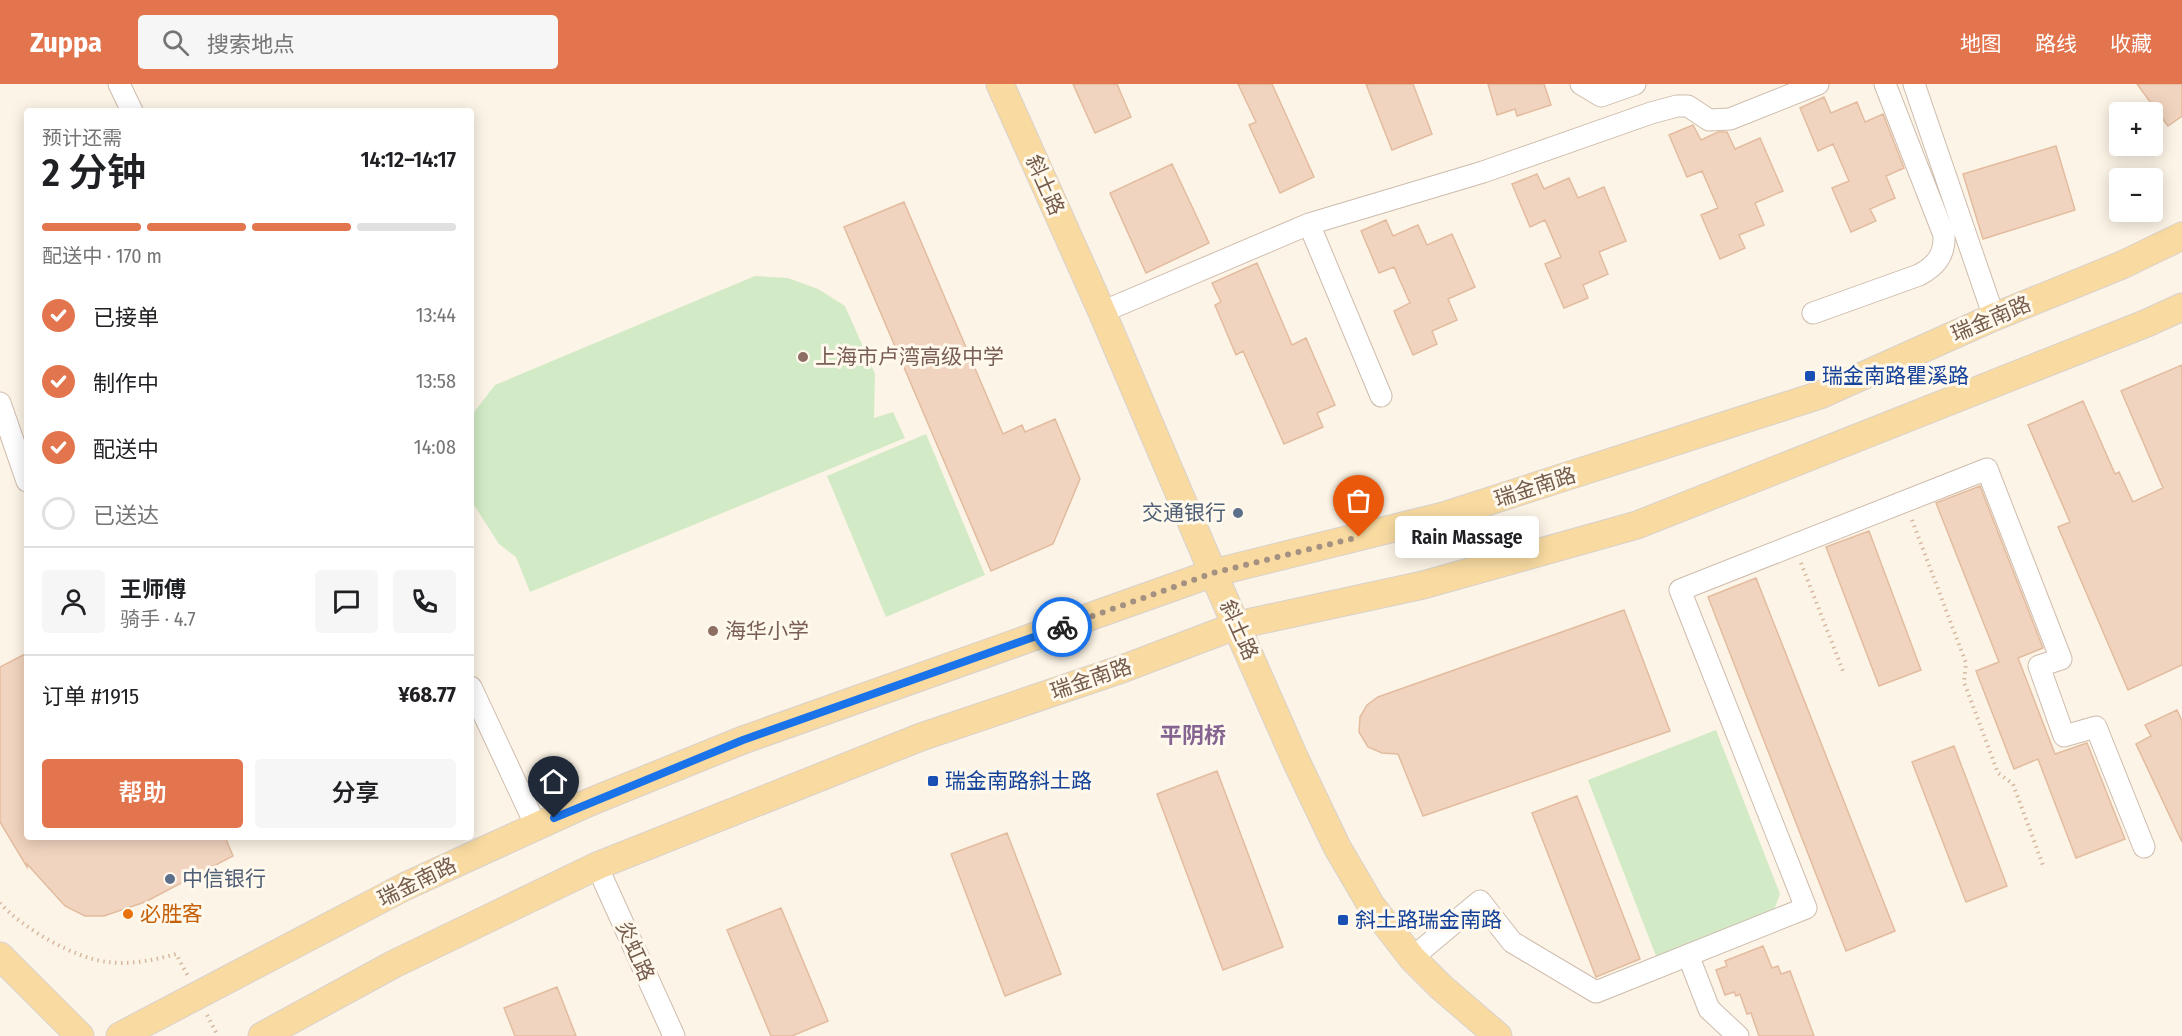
<!DOCTYPE html>
<html lang="zh">
<head>
<meta charset="utf-8">
<style>
  :root { --surface:#fff; --page:#f6f6f6; --text:#202124; --muted:#757577; --line:#e0e0e0; --accent:#e3754e }
  body { margin:0; font-family:"Fira Sans Condensed","Noto Sans SC",sans-serif; background:var(--page); color:var(--text); height:100vh; display:flex; flex-direction:column; font-size:22px; white-space:nowrap }
  * { box-sizing:border-box; margin:0 }
  p { font-size:20px; color:var(--muted) }
  .icon { flex:none; width:33px; height:33px; fill:none; stroke:currentColor; stroke-width:2; stroke-linecap:round; stroke-linejoin:round }
  .map { position:relative; flex:1; overflow:hidden }
  .panel { position:absolute; left:24px; top:24px; width:450px; height:732px; display:flex; flex-direction:column; background:var(--surface); border-radius:6px; box-shadow:0 3px 15px #0003 }
  .panel>* { flex:none }
  .controls { position:absolute; left:2109px; top:18px; display:grid; gap:12px }
  .controls a { display:grid; place-items:center; width:54px; height:54px; border-radius:6px; background:var(--surface); box-shadow:0 3px 15px #0003; font-size:30px }
  .pin { position:absolute; display:grid; place-items:center; width:51px; height:51px; color:#fff; margin:-62px -26px; border-radius:50% 50% 50% 0; rotate:-45deg; box-shadow:0 0 6px #0007 }
  .pin .icon { rotate:45deg }
  .courier { position:absolute; display:grid; place-items:center; width:60px; height:60px; margin:-30px; border:4px solid #1a73e8; border-radius:50%; background:#fff; color:#222; box-shadow:0 2px 8px #0007 }
  .bubble { position:absolute; height:42px; border-radius:6px; background:var(--surface); box-shadow:0 3px 15px #0003; font-size:20px; font-weight:600; line-height:42px; text-align:center }
  .headline em { font-style:normal; font-weight:600 }
  .headline div { display:flex; flex-direction:column-reverse }
  .headline { display:flex; align-items:center; justify-content:space-between; height:102px; padding:0 18px }
  h1 { font-size:39px; font-weight:600; line-height:45px }
  .bar { display:grid; grid-template-columns:repeat(4,1fr); gap:9px 6px; align-content:center; height:72px; padding:0 18px }
  .bar i { height:8px; border-radius:4px; background:var(--line) }
  .bar .active { background:var(--accent) }
  .bar p { grid-column:span 4 }
  .line { display:flex; align-items:center; gap:15px; padding:0 18px; border-top:2px solid var(--line) }
  .line div { flex:1 }
  .round { display:grid; place-items:center; flex:none; width:63px; height:63px; border-radius:6px; background:var(--page) }
  ol { padding:0 18px; list-style:none }
  li { display:flex; align-items:center; gap:18px; height:66px }
  li p { margin-inline-start:auto }
  li .icon { padding:6px; border-radius:50%; background:var(--accent); color:#fff; stroke-width:4 }
  li:last-child { color:var(--muted) }
  li i { width:33px; height:33px; border:3px solid var(--line); border-radius:50% }
  .cta { display:flex; gap:12px; margin-top:auto; padding:12px 18px }
  .cta a { flex:1; height:69px; border-radius:6px; background:var(--accent); color:#fff; font-size:24px; font-weight:600; line-height:69px; text-align:center }
  .cta a+a { background:var(--page); color:var(--text) }
  header { display:flex; align-items:center; gap:36px; box-sizing:border-box; height:84px; padding:0 30px; background:var(--accent); color:#fff }
  header strong { font-size:28px }
  nav { display:flex; gap:33px; margin-inline-start:auto; font-size:21px }
  .search { width:420px; height:54px; background:var(--page); display:flex; align-items:center; gap:15px; box-sizing:border-box; padding:0 21px; border-radius:6px; color:var(--muted); font-size:22px }
  .map>svg:first-child { display:block }
</style>
</head>
<body>
<header>
<strong>Zuppa</strong>
<div class="search"><svg class="icon" aria-label="search" viewBox="0 0 24 24"><circle cx="10" cy="10" r="6"/><path d="M15 15l6 6"/></svg>搜索地点</div>
<nav><a>地图</a><a>路线</a><a>收藏</a></nav>
</header>
<div class="map">
<svg width="2182" height="952" viewBox="0 0 2182 952">
  <rect width="100%" height="100%" fill="#fcf4e6"/>
  <path fill="#d2eac5" d="M 755,192 L 788,194 L 818,205 L 845,222 L 875,290 L 874,334 L 893,328 L 905,354 L 530,508 L 516,473 L 499,460 L 474,421 L 471,411 L 471,332 L 495,301 Z
    M 926,350 L 985,491 L 886,533 L 827,392 Z
    M 1716,646 L 1780,810 L 1774,826 L 1656,872 L 1588,696 Z"/>
  <path fill="#f1d4bf" stroke="#e3bc9f" stroke-width="1.5" d="M 1073,0 L 1117,0 L 1131,33 L 1095,49 Z
    M 1238,0 L 1272,0 L 1314,93 L 1280,109 L 1249,41 L 1256,38 Z
    M 1366,0 L 1413,0 L 1432,50 L 1392,66 Z
    M 1488,0 L 1544,0 L 1551,21 L 1517,32 L 1515,25 L 1497,31 Z
    M 2137,0 L 2182,0 L 2182,32 L 2168,42 Z
    M 1824,13 L 1831,29 L 1857,18 L 1865,38 L 1883,30 L 1904,84 L 1886,92 L 1895,114 L 1870,125 L 1876,137 L 1851,148 L 1832,104 L 1849,97 L 1833,60 L 1818,67 L 1800,24 Z
    M 1693,41 L 1701,56 L 1718,48 L 1727,48 L 1735,65 L 1760,54 L 1783,107 L 1755,119 L 1764,141 L 1739,151 L 1745,164 L 1720,175 L 1701,131 L 1718,124 L 1702,87 L 1687,93 L 1669,51 Z
    M 2056,62 L 2075,126 L 1983,155 L 1963,90 Z
    M 1172,80 L 1209,159 L 1146,189 L 1110,109 Z
    M 1537,90 L 1544,105 L 1569,94 L 1578,114 L 1604,103 L 1626,157 L 1599,168 L 1608,190 L 1583,201 L 1588,214 L 1564,224 L 1545,180 L 1561,173 L 1545,136 L 1530,143 L 1512,100 Z
    M 904,118 L 1003,350 L 1022,341 L 1025,348 L 1055,335 L 1080,395 L 1053,460 L 991,487 L 844,143 Z
    M 1386,136 L 1393,152 L 1418,141 L 1427,161 L 1452,150 L 1475,203 L 1448,215 L 1457,236 L 1432,247 L 1437,260 L 1413,271 L 1394,227 L 1410,219 L 1394,183 L 1379,189 L 1361,147 Z
    M 1257,179 L 1292,261 L 1306,254 L 1335,321 L 1317,329 L 1323,343 L 1284,360 L 1243,267 L 1236,271 L 1215,221 L 1221,218 L 1212,199 Z
    M 2182,281 L 2182,581 L 2128,606 L 2058,443 L 2070,438 L 2028,341 L 2083,317 L 2115,390 L 2119,388 L 2133,418 L 2163,404 L 2121,307 Z
    M 1980,402 L 2043,564 L 2018,574 L 2055,670 L 2087,659 L 2125,755 L 2076,774 L 2038,675 L 2014,685 L 1976,587 L 1999,578 L 1936,419 Z
    M 1869,447 L 1921,586 L 1879,602 L 1826,463 Z
    M 1756,494 L 1895,847 L 1846,867 L 1708,513 Z
    M 1624,526 L 1670,647 L 1423,732 L 1398,670 L 1382,669 L 1368,663 L 1359,648 L 1360,633 L 1367,621 L 1378,613 Z
    M 27,569 L 27,753 L 225,753 L 233,772 L 145,818 L 104,832 L 85,832 L 65,822 L 27,780 L 27,783 L 0,738 L 0,583 Z
    M 2177,626 L 2182,637 L 2182,758 L 2136,660 L 2151,652 L 2145,641 Z
    M 1954,662 L 2007,802 L 1966,818 L 1912,678 Z
    M 1217,687 L 1283,863 L 1223,886 L 1157,710 Z
    M 1577,712 L 1640,875 L 1596,893 L 1532,729 Z
    M 1007,749 L 1061,890 L 1005,912 L 951,770 Z
    M 781,824 L 828,937 L 792,952 L 771,952 L 727,846 Z
    M 1763,862 L 1772,884 L 1778,882 L 1781,890 L 1790,887 L 1814,952 L 1759,952 L 1751,929 L 1747,930 L 1740,910 L 1736,912 L 1734,908 L 1725,911 L 1716,886 L 1727,882 L 1725,877 Z
    M 557,903 L 576,952 L 515,952 L 504,924 Z"/>
  <g fill="none" stroke-linecap="round" stroke-linejoin="round">
    <defs>
      <path id="minor" d="M 119,0 L 132,27
        M 1581,0 L 1601,12 L 1635,0
        M 1914,0 L 1994,233
        M 1309,140 L 1381,312
        M 1102,228 L 1309,140 L 1483,88 L 1651,29 L 1677,22 L 1688,22 L 1709,36 L 1730,35 L 1818,0
        M 1813,229 L 1919,191 C 1936,182 1945,171 1944,151 L 1885,0
        M 0,319 L 27,397
        M 471,603 L 536,742
        M 597,782 L 674,952
        M 1688,871 L 1709,925 L 1738,952
        M 1412,874 L 1480,817 L 1512,858 L 1596,908 L 1806,824 L 1680,506 L 1987,385 L 2061,575 L 2039,582 L 2064,652 L 2096,643 L 2144,763"/>
      <path id="major" d="M 1000,0 L 1102,228 L 1213,489 L 1296,677 L 1337,763 L 1371,821 L 1412,874 L 1441,903 L 1498,952
        M 0,872 L 80,952
        M 120,952 L 406,802 L 590,718 L 743,656 L 1213,489 L 1443,432 L 1820,311 L 1994,233 L 2122,181 L 2182,152
        M 262,952 L 394,880 L 597,782 L 921,653 L 1122,585 L 1238,541 L 1423,501 L 1637,441 L 2147,239 L 2182,223"/>
    </defs>
    <use href="#minor" stroke="#cebcad" stroke-width="23"/>
    <use href="#major" stroke="#d8d1cd" stroke-width="29"/>
    <path stroke="#d6b8a1" stroke-width="4" stroke-dasharray="1.5 4.5" stroke-linecap="butt" d="M 1912,436 L 1966,579 L 1964,598 L 1998,689 L 2013,700 L 2044,784
      M 1801,479 L 1843,587
      M 0,819 C 21,843 75,875 108,878 C 131,881 154,876 176,870 L 188,892
      M 207,931 L 218,952"/>
    <use href="#minor" stroke="#fff" stroke-width="21"/>
    <use href="#major" stroke="#f9dba1" stroke-width="27"/>
  </g>
  <g fill="none" stroke-linecap="round" stroke-linejoin="round">
    <path stroke="#a49181" stroke-width="6" stroke-dasharray="0 10.8" d="M 1062,543 L 1213,489 L 1359,453"/>
    <path stroke="#1a73e8" stroke-width="8" d="M 554,734 L 743,656 L 1062,543"/>
  </g>
  <g fill="#8d6e63" stroke="#fff8ed" stroke-width="2">
    <circle cx="803" cy="273" r="6"/>
    <circle cx="713" cy="547" r="6"/>
  </g>
  <g fill="#1a4fb4" stroke="#fff8ed" stroke-width="2">
    <rect x="1804" y="286" width="12" height="12" rx="3"/>
    <rect x="927" y="691" width="12" height="12" rx="3"/>
    <rect x="1337" y="830" width="12" height="12" rx="3"/>
  </g>
  <g fill="#5c6f8a" stroke="#fff8ed" stroke-width="2">
    <circle cx="1238" cy="429" r="6"/>
    <circle cx="170" cy="795" r="6"/>
  </g>
  <circle fill="#e8710a" stroke="#fff8ed" stroke-width="2" cx="128" cy="830" r="6"/>
  <g text-anchor="middle" stroke-width="6" stroke-linejoin="round" paint-order="stroke">
    <g font-size="21" fill="#755c4b" stroke="#fff8ed">
      <text transform="translate(1045 101) rotate(66)" y="7">斜土路</text>
      <text transform="translate(1991 235) rotate(-23)" y="7">瑞金南路</text>
      <text transform="translate(1535 403) rotate(-18)" y="7">瑞金南路</text>
      <text transform="translate(1239 546) rotate(66)" y="7">斜土路</text>
      <text transform="translate(1091 595) rotate(-19)" y="7">瑞金南路</text>
      <text transform="translate(417 798) rotate(-26)" y="7">瑞金南路</text>
      <text transform="translate(635 867) rotate(66)" y="7">炎虹路</text>
    </g>
    <g font-size="21" fill="#785e54" stroke="#fff8ed" text-anchor="start">
      <text x="815" y="280">上海市卢湾高级中学</text>
      <text x="725" y="554">海华小学</text>
    </g>
    <g font-size="21" fill="#164399" stroke="#fff8ed" text-anchor="start">
      <text x="1822" y="299">瑞金南路瞿溪路</text>
      <text x="945" y="704">瑞金南路斜土路</text>
      <text x="1355" y="843">斜土路瑞金南路</text>
    </g>
    <g font-size="21" fill="#4e5e75" stroke="#fff8ed" text-anchor="end">
      <text x="1226" y="436">交通银行</text>
      <text x="182" y="802" text-anchor="start">中信银行</text>
    </g>
    <g font-size="21" fill="#c56008" stroke="#fff8ed" text-anchor="start">
      <text x="140" y="837">必胜客</text>
    </g>
    <g font-size="22" font-weight="bold" fill="#846391" stroke="#fff8ed">
      <text x="1193" y="659">平阴桥</text>
    </g>
  </g>
</svg>
<div class="controls">
<a>+</a>
<a>−</a>
</div>
<div class="pin" style="left:1359px;top:453px;background:#ea580c"><svg class="icon" aria-label="bag" viewBox="0 0 24 24"><path d="M5 8h14l-1 12H6zM9 8a3 3 0 0 1 6 0"/></svg></div>
<div class="pin" style="left:554px;top:734px;background:#1f2937"><svg class="icon" aria-label="home" viewBox="0 0 24 24"><path d="M3 11l9-7 9 7M6 9v11h12V9"/></svg></div>
<div class="courier" style="left:1062px;top:543px"><svg class="icon" aria-label="bike" viewBox="0 0 24 24"><circle cx="6" cy="16" r="4"/><circle cx="18" cy="16" r="4"/><path d="M6 16l4-8h5l3 8M10 8l3 8H6M13 5h3"/></svg></div>
<div class="bubble" style="left:1395px;top:432px;width:144px">Rain Massage</div>
<section class="panel">
<div class="headline"><div><h1>2 分钟</h1><p>预计还需</p></div><em>14:12–14:17</em></div>
<div class="bar"><i class="active"></i><i class="active"></i><i class="active"></i><i></i><p>配送中 · 170 m</p></div>
<ol>
<li><svg class="icon" aria-label="check" viewBox="0 0 24 24"><path d="M5 12l5 5 9-10"/></svg>已接单<p>13:44</p></li>
<li><svg class="icon" aria-label="check" viewBox="0 0 24 24"><path d="M5 12l5 5 9-10"/></svg>制作中<p>13:58</p></li>
<li><svg class="icon" aria-label="check" viewBox="0 0 24 24"><path d="M5 12l5 5 9-10"/></svg>配送中<p>14:08</p></li>
<li><i></i>已送达</li>
</ol>
<div class="line" style="height:108px"><a class="round"><svg class="icon" aria-label="person" viewBox="0 0 24 24"><circle cx="12" cy="8" r="4"/><path d="M4 21q1-7 8-7t8 7"/></svg></a><div><b>王师傅</b><p>骑手 · 4.7</p></div><a class="round"><svg class="icon" aria-label="chat" viewBox="0 0 24 24"><path d="M4 5h16v11H9l-5 4z"/></svg></a><a class="round"><svg class="icon" aria-label="phone" viewBox="0 0 24 24"><path d="M5 4h4l2 5-3 2q2 4 5 5l2-3 5 2v4C11 20 4 13 5 4z"/></svg></a></div>
<div class="line" style="height:78px"><div>订单 #1915</div><b>¥68.77</b></div>
<div class="cta"><a>帮助</a><a>分享</a></div>
</section>
</div>
</body>
</html>
